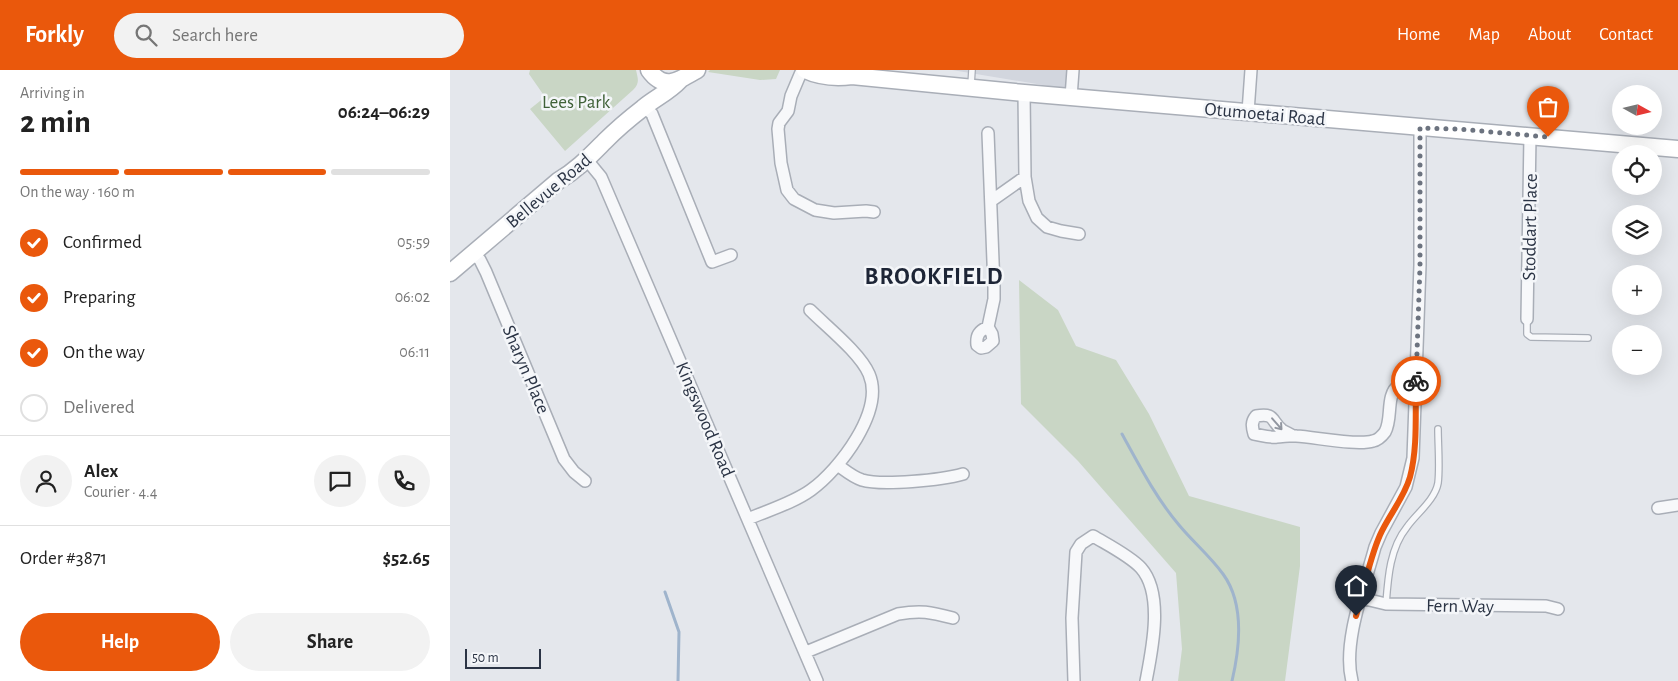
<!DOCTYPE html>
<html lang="en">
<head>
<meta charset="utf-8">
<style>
  :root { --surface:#fff; --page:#f2f2f2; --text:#222; --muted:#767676; --line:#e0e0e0; --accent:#ea580c }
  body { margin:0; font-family:"Alegreya Sans",sans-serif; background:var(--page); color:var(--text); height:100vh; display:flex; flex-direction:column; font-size:19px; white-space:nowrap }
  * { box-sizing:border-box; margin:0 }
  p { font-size:16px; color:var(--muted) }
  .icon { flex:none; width:28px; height:28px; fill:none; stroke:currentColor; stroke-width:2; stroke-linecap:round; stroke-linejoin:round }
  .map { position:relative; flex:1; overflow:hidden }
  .drawer { display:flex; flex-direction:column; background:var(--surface); width:450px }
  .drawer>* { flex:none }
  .needle { width:32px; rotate:98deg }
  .tools { position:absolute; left:1162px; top:15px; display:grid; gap:10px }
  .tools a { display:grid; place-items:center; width:50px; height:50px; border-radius:50%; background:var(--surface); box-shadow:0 5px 20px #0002; font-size:25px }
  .scale { position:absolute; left:15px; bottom:12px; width:76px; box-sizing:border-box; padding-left:5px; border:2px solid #2b3445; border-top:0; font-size:14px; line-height:18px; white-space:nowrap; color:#2b3445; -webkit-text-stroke:4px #f4f6f9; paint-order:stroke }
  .pin { position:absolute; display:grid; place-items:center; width:42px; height:42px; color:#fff; margin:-51px -21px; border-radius:50% 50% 50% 0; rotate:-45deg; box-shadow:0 0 5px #0007 }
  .pin .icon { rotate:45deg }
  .courier { position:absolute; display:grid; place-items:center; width:50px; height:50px; margin:-25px; border:4px solid #ea580c; border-radius:50%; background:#fff; color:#222; box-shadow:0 1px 6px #0007 }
  .summary em { font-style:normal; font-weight:700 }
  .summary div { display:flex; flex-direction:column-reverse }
  .summary { display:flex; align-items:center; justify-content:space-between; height:85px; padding:0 20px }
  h1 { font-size:32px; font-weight:700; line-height:38px }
  .bar { display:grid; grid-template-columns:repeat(4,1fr); gap:8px 5px; align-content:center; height:60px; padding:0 20px }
  .bar i { height:6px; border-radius:4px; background:var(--line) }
  .bar .current { background:var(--accent) }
  .bar p { grid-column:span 4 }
  .line { display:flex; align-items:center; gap:12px; padding:0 20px; border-top:1px solid var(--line) }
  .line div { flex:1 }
  .round { display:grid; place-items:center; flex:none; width:52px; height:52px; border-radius:26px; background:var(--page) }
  ol { padding:0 20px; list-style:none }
  li { display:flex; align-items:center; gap:15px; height:55px }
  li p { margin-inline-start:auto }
  li .icon { padding:5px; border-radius:50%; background:var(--accent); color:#fff; stroke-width:4 }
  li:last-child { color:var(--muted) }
  li i { width:28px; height:28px; border:2px solid var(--line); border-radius:50% }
  .cta { display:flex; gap:10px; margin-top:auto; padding:10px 20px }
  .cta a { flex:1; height:58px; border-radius:30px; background:var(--accent); color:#fff; font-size:20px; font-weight:700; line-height:58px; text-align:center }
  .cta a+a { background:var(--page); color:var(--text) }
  header { display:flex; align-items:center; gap:30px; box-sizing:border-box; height:70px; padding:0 25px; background:var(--accent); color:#fff }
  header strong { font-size:24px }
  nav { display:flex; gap:28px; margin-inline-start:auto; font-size:18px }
  .search { width:350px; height:45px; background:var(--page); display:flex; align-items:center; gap:12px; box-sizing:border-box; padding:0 18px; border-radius:28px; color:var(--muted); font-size:19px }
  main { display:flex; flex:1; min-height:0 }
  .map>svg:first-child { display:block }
</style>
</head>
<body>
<header>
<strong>Forkly</strong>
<div class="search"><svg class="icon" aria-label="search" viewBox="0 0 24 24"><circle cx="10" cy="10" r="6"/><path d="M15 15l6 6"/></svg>Search here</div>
<nav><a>Home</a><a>Map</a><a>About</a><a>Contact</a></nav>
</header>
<main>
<section class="drawer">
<div class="summary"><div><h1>2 min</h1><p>Arriving in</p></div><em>06:24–06:29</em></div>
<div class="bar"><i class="current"></i><i class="current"></i><i class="current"></i><i></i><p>On the way · 160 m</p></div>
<ol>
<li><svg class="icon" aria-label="check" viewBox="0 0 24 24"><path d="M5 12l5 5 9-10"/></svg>Confirmed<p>05:59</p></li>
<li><svg class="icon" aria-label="check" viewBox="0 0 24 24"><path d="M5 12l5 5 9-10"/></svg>Preparing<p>06:02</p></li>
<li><svg class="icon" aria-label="check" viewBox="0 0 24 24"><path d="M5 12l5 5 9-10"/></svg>On the way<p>06:11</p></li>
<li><i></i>Delivered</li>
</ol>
<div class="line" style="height:90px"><a class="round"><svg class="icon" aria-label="person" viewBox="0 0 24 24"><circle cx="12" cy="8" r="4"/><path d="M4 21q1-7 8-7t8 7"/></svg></a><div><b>Alex</b><p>Courier · 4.4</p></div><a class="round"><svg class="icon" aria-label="chat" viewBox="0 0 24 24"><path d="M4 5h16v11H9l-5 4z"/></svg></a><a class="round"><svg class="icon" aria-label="phone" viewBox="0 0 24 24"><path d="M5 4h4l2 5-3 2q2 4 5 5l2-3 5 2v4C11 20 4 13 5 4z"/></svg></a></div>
<div class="line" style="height:65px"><div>Order #3871</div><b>$52.65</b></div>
<div class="cta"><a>Help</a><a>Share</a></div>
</section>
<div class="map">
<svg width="1228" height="611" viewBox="0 0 1228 611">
  <rect width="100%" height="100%" fill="#e4e7ec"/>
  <path fill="#d2d6de" d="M 502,0 L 618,0 L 617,19 Z"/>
  <path fill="#c9d6c5" d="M 80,0 L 186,0 C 188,9 190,13 183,20 L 115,81 L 80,39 L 95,27 L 79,4 Z
    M 260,0 L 330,0 L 326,9 L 310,10 L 258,2 Z
    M 569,210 L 608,240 L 626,276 L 666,290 L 699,344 L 739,426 L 850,457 L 850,496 L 835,611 L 728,611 L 732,579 L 726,503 L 628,391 L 571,334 Z"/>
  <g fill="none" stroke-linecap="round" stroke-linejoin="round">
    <path stroke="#9fb4cc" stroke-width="3" d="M 672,364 C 689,395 706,428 729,455 C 743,472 760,486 773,504 C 795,534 790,577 782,611
      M 215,522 L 229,562 L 228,611"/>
    <defs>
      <path id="service" d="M 521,15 L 522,0
        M 1077,249 L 1077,264 L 1081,267 L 1138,268
        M 936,534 C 938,507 940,478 957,457 C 966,444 985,430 988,413 C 990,397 988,375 988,359"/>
      <path id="minor" d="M 352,0 L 341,26 L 338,41 L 329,53 L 328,59 L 331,93 L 337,120 L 344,129 L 365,140 L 384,143 L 416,141 L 424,142
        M 574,23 L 575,107 L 579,131 L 587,148 L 597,157 L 611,161 L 629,164
        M 621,27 L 623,0
        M 195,37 L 202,44 L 262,192 L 281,185
        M 798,42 L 801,0
        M 538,63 L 544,217 L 544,229 L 538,257 L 542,264 L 543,271 L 536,277 L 531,278 L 527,275 C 526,265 529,261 538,257
        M 137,90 L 151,107 L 367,611
        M 541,131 L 575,107
        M 23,183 L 30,190 L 36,202 L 114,389 L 124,402 L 135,411
        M 1077,249 L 1080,66
        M 843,366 C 840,364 835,362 832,360 C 820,350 826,343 806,346 C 801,352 802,357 804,364 C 811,365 819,368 827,367 C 833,367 840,365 846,366 C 865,367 907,376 923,371 C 928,370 932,366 935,362 C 943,348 935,325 949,315 L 966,316
        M 389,396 C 396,401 403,407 412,410 C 432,416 492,410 513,404
        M 1208,438 L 1228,435
        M 298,449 C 319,440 343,433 361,420 C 389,400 435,341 419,304 C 410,283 377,257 360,240
        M 911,528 L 936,534 L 1096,536 L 1108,539
        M 356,582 L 448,544 C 471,540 480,542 503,548
        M 624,611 L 622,548 L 626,482 L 631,474 L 643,466 C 658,475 680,486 691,498 C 714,524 702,580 696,611
        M 902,611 C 892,573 915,515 925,477 L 931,463 L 956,417 L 963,388 L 970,195 L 970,58"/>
      <path id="secondary" d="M 199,0 C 214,21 228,11 247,0
        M 355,0 C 370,7 386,8 402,6 L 574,23 L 1228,79
        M 0,203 L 108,111 C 127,100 140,86 155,71 C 167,59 180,48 193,38 C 205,28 219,22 230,10"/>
    </defs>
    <use href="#service" stroke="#a9aeb7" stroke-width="8"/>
    <use href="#minor" stroke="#a9aeb7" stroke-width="14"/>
    <use href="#secondary" stroke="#a9aeb7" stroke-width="19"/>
    <use href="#service" stroke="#f7f8fa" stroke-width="5.5"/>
    <use href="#minor" stroke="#f7f8fa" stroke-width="11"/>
    <use href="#secondary" stroke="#fff" stroke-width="16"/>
  </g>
  <defs><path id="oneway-shaft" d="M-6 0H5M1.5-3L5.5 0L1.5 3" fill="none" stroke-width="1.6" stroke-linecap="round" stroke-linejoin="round" transform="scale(1.25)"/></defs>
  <use stroke="#9196a0" href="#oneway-shaft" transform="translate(827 354) rotate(49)"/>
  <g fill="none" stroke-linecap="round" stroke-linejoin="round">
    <path stroke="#6c737f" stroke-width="5" stroke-dasharray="0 9" d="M 966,311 L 970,196 L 970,58 L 1008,59 L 1098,67"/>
    <path stroke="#ea580c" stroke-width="6" d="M 906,546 C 914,519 919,490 930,465 C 939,445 954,428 960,407 C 968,377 965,342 966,311"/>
  </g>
  <g text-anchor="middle" stroke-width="5" stroke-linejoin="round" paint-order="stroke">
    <g font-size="19" fill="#3f6138" stroke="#f4f6f9">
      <text x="126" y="38">Lees Park</text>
    </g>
    <g font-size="19" fill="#2b3445" stroke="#f4f6f9">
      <text transform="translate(815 43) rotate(5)" y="7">Otumoetai Road</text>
      <text transform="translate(98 120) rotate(-40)" y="7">Bellevue Road</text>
      <text transform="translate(1079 157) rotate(-89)" y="7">Stoddart Place</text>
      <text transform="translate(77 299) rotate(67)" y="7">Sharyn Place</text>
      <text transform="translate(256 349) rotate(67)" y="7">Kingswood Road</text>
      <text transform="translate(1010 535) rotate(1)" y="7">Fern Way</text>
    </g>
    <g font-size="24" font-weight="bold" letter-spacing="1" fill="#1d2536" stroke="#f4f6f9">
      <text x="484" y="214">BROOKFIELD</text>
    </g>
  </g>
</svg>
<div class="tools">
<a><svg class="needle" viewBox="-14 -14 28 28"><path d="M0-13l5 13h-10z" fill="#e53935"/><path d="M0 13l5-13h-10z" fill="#767676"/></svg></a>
<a><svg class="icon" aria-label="locate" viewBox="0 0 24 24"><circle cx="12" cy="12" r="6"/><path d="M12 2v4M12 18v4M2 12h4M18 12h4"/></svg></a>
<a><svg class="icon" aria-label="layers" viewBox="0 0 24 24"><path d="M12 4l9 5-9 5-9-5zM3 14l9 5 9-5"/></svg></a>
<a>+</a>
<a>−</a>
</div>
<div class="scale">50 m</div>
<div class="pin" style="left:1098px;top:67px;background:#ea580c"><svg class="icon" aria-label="bag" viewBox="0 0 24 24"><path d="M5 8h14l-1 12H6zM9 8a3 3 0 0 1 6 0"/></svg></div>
<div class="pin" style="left:906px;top:546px;background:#1f2937"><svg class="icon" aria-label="home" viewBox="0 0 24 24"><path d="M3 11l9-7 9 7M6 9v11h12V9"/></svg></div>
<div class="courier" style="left:966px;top:311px"><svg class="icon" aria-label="bike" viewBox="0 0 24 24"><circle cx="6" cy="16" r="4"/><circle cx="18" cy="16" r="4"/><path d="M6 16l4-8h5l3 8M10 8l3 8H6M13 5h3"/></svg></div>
</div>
</main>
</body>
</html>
